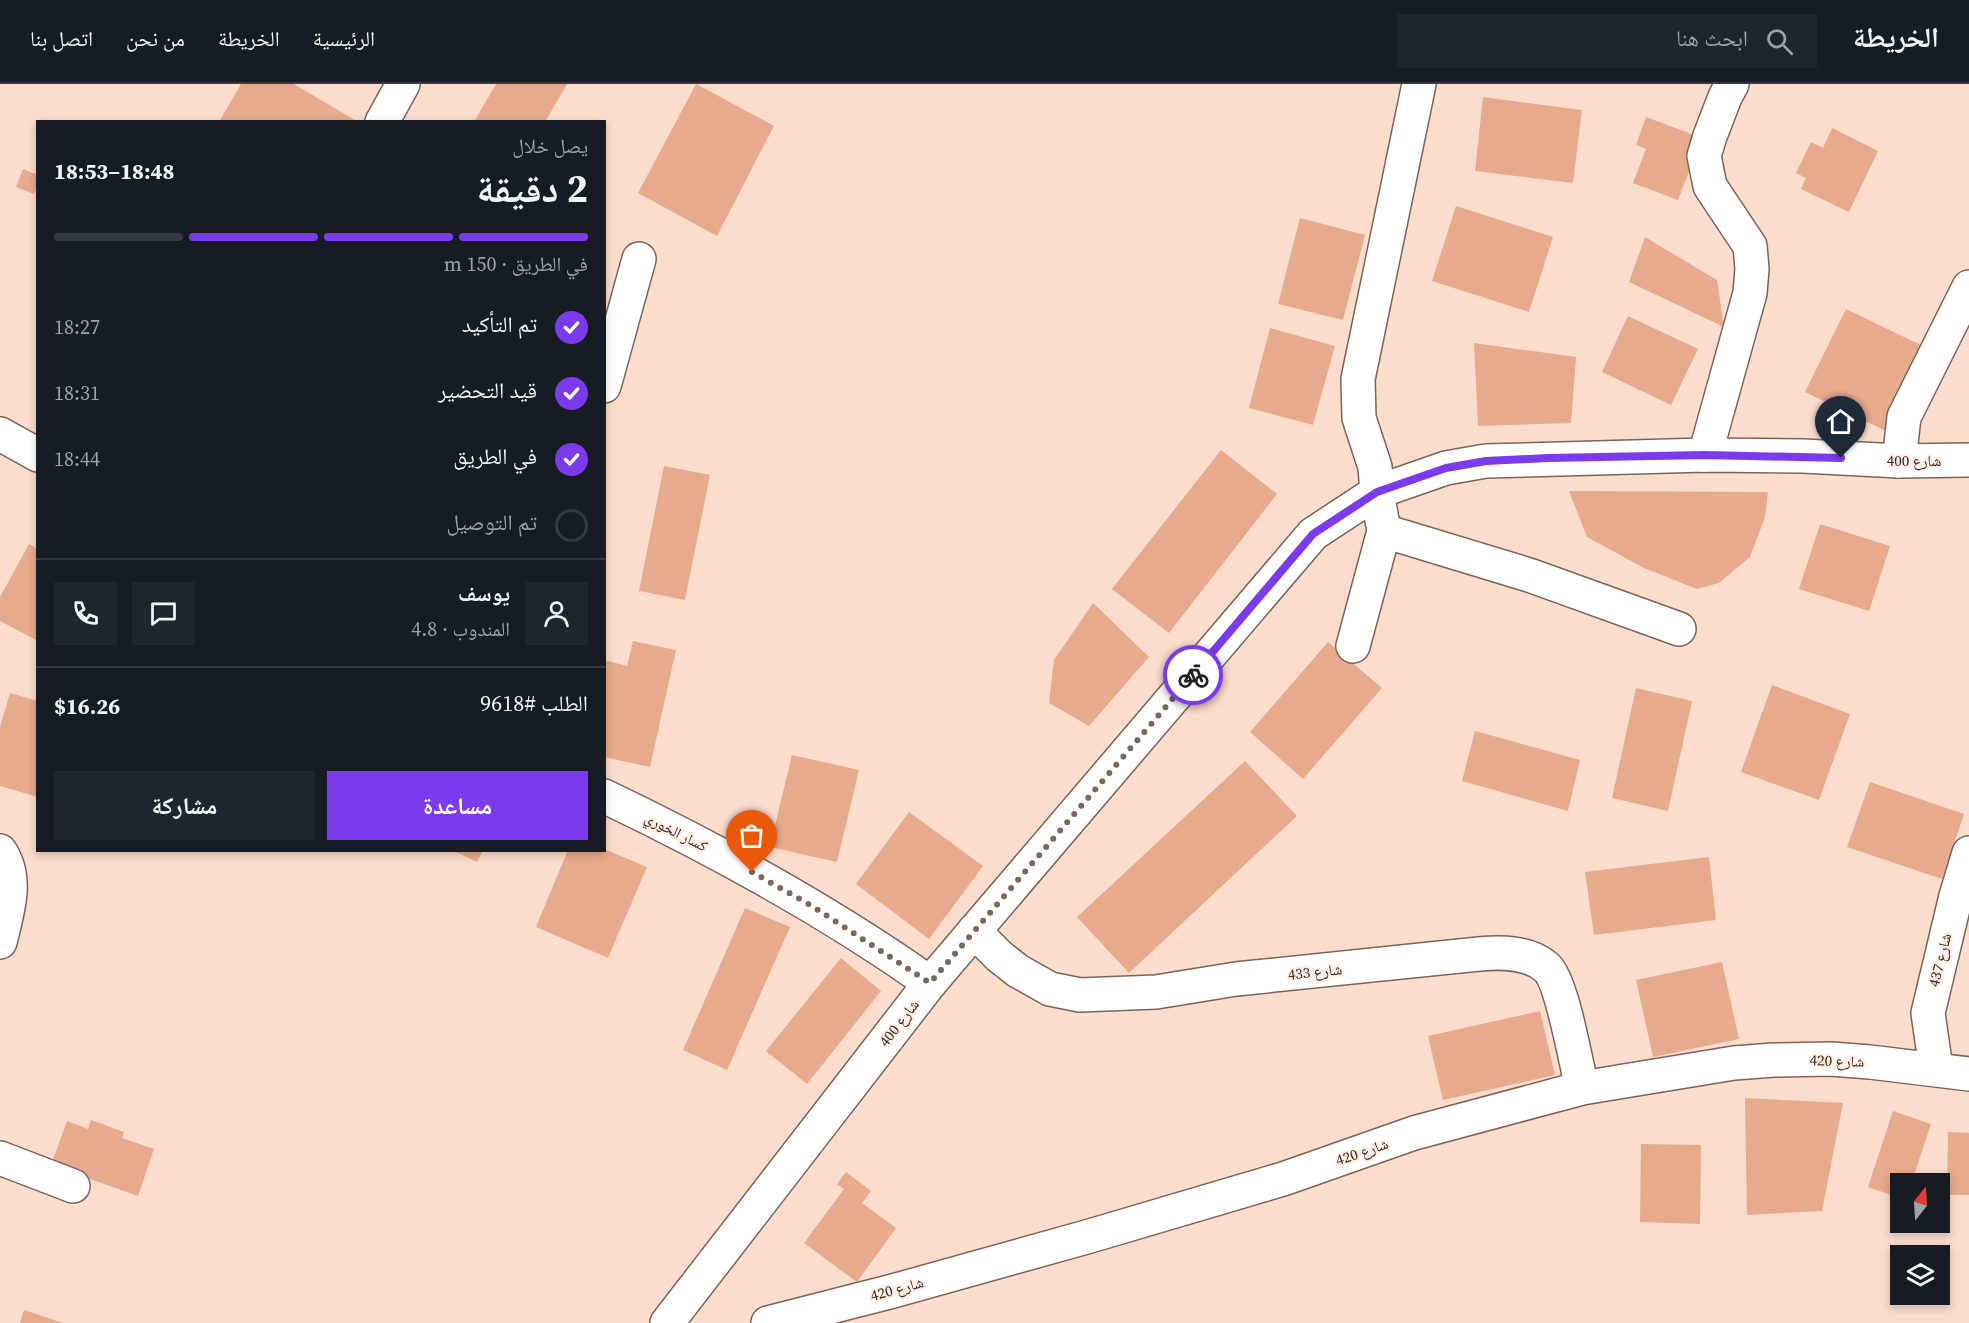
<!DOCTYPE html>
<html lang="ar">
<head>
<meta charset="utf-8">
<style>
  :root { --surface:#171b24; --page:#20242c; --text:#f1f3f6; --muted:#9ea1a6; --line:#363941; --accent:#7c3aed }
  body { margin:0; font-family:"Source Serif 4","Noto Naskh Arabic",serif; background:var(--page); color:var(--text); direction:rtl; height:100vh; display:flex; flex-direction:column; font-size:22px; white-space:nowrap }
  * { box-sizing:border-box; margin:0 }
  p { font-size:20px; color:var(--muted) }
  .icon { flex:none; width:33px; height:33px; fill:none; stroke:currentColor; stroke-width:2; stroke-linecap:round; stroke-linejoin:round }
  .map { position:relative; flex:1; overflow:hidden; direction:ltr }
  .drawer { position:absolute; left:36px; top:36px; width:570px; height:732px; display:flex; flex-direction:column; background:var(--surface); border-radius:0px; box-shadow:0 3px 9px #0003; direction:rtl }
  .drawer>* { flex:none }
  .needle { width:39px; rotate:17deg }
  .controls { position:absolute; left:1890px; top:1089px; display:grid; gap:12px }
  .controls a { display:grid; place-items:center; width:60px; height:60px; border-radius:0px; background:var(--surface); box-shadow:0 3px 9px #0003; font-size:30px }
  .pin { position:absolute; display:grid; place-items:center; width:51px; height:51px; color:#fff; margin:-62px -26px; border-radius:50% 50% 50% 0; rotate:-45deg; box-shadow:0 0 6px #0007 }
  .pin .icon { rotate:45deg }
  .courier { position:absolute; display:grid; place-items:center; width:60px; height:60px; margin:-30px; border:4px solid #7c3aed; border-radius:50%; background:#fff; color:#222; box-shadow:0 2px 8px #0007 }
  .headline em { font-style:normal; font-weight:700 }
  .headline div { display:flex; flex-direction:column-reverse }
  .headline { display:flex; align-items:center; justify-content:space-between; height:102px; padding:0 18px }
  h1 { font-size:39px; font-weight:700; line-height:45px }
  .bar { display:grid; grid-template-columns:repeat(4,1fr); gap:9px 6px; align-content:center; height:72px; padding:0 18px }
  .bar i { height:8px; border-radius:4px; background:var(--line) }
  .bar .selected { background:var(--accent) }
  .bar p { grid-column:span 4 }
  .line { display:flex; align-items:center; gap:15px; padding:0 18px; border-top:2px solid var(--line) }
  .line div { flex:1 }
  .round { display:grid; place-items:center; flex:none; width:63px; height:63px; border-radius:0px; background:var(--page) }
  ol { padding:0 18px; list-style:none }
  li { display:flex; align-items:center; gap:18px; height:66px }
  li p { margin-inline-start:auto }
  li .icon { padding:6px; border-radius:50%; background:var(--accent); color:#fff; stroke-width:4 }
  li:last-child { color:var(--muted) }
  li i { width:33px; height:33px; border:3px solid var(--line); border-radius:50% }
  .action { display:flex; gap:12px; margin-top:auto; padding:12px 18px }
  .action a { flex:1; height:69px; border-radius:0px; background:var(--accent); color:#fff; font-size:24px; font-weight:700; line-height:69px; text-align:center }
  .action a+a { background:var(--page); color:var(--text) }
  header { display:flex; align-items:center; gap:36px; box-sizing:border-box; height:84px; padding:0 30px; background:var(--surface); border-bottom:2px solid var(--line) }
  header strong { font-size:28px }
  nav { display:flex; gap:33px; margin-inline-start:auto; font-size:21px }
  .search { width:420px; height:54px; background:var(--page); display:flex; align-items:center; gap:15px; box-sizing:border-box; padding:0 21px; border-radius:0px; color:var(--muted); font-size:22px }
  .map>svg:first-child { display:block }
</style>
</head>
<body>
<header>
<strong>الخريطة</strong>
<div class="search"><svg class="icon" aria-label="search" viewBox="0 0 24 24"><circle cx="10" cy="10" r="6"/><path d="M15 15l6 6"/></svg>ابحث هنا</div>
<nav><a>الرئيسية</a><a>الخريطة</a><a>من نحن</a><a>اتصل بنا</a></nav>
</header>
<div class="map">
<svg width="1969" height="1239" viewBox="0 0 1969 1239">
  <rect width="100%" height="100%" fill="#fbdccd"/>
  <path fill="#e7aa8d" d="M 241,0 L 294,0 L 358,38 L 219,38 Z
    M 496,0 L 567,0 L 545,38 L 474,38 Z
    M 696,0 L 774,42 L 717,152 L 638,109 Z
    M 1483,13 L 1582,26 L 1573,99 L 1475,87 Z
    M 1646,33 L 1702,54 L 1678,116 L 1633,99 L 1646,65 L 1636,61 Z
    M 1832,44 L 1878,67 L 1849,128 L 1801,105 L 1806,94 L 1796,89 L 1811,58 L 1823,64 Z
    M 23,85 L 38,91 L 38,102 L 34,110 L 16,103 Z
    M 1456,122 L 1553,153 L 1529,228 L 1432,197 Z
    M 1300,134 L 1365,151 L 1343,236 L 1278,220 Z
    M 1645,153 L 1717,196 L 1724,243 L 1629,198 Z
    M 1846,225 L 1929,265 L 1888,348 L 1805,308 Z
    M 1628,232 L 1698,265 L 1671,321 L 1602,288 Z
    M 1270,244 L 1335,262 L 1313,341 L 1249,324 Z
    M 1474,259 L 1576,273 L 1571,339 L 1478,342 Z
    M 1221,366 L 1277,410 L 1169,549 L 1112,505 Z
    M 664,382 L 710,391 L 685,516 L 639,507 Z
    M 1569,407 L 1768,408 L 1765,433 L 1750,473 L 1719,499 L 1697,505 L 1644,484 L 1587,453 Z
    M 1820,440 L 1890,462 L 1869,527 L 1799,505 Z
    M 29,460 L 38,465 L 38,557 L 0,537 L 0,513 Z
    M 1093,519 L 1149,573 L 1089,642 L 1049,619 L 1054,576 Z
    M 633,557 L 676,566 L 650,683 L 604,673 L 606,651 L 604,650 L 604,576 L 627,582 Z
    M 1328,558 L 1382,604 L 1303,695 L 1250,648 Z
    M 1772,601 L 1850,630 L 1819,716 L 1741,688 Z
    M 1636,604 L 1692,617 L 1668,727 L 1612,714 Z
    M 10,609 L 38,617 L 38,713 L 0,702 L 0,643 Z
    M 1475,647 L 1580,676 L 1568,727 L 1462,697 Z
    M 792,671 L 859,686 L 837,778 L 770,763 Z
    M 1245,677 L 1297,732 L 1129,889 L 1077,833 Z
    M 1870,698 L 1964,730 L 1942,795 L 1847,763 Z
    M 909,728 L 983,782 L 929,855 L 856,800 Z
    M 604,765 L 647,783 L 608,874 L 536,843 L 568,766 Z
    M 452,766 L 483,766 L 477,778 Z
    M 1709,773 L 1716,836 L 1594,851 L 1585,788 Z
    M 745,824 L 790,843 L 727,986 L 683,966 Z
    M 841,874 L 881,907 L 807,1000 L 766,967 Z
    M 1722,878 L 1739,955 L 1653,973 L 1636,896 Z
    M 1540,927 L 1555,991 L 1443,1016 L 1428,952 Z
    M 1745,1014 L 1843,1019 L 1822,1127 L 1747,1131 Z
    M 1893,1027 L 1931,1040 L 1911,1100 L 1900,1100 L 1900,1114 L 1868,1103 Z
    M 91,1036 L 124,1048 L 122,1054 L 154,1065 L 138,1112 L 51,1081 L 67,1037 L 88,1045 Z
    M 1948,1048 L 1969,1049 L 1969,1111 L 1947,1111 Z
    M 1641,1060 L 1701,1061 L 1700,1140 L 1640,1138 Z
    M 846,1088 L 871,1107 L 862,1119 L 896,1144 L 857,1198 L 804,1159 L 844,1105 L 837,1100 Z
    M 24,1226 L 63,1239 L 20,1239 Z"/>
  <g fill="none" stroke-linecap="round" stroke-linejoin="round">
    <defs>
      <path id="minor" d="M 382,38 L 403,0
        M 604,302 L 639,175
        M 0,350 L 38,371
        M 1705,371 L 1750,209 L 1752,185 L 1750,162 L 1710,102 L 1704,72 L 1710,52 L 1725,13 L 1732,0
        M 1899,377 L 1904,333 L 1969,203
        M 1377,408 L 1384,447 L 1529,491 L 1679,545
        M 1353,562 L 1384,447
        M 604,712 C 717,766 828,827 930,899
        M 0,767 C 19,795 7,828 0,858
        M 974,847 L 999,872 L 1018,887 L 1050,905 L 1080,911 L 1156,908 L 1236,895 L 1479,870 C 1502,868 1528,868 1546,883 C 1562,896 1576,980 1582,1004
        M 1936,985 L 1928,929 L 1956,812 L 1969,769
        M 0,1074 L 73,1102
        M 768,1239 L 893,1207 L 1090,1152 L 1283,1095 L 1414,1049 L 1582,1004 L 1734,979 L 1774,976 L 1831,975 L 1870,978 L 1969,990"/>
      <path id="major" d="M 1377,408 L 1375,383 L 1359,334 L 1358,295 L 1419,0
        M 667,1239 L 930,899 L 1313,450 L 1377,408 L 1446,384 L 1486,377 L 1705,371 L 1803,372 L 1899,377 L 1969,376"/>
    </defs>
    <use href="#minor" stroke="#7d6356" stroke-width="36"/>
    <use href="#major" stroke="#7d6356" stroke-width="36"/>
    <use href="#minor" stroke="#fff" stroke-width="33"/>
    <use href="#major" stroke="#fff" stroke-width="33"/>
  </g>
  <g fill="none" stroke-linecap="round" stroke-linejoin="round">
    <path stroke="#7a685e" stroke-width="6" stroke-dasharray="0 10.8" d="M 752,788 L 812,822 L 930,899 L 1193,591"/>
    <path stroke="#7c3aed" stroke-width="8" d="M 1193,591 L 1313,450 L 1377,408 L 1446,384 L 1486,377 L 1548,374 L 1705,371 L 1841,374"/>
  </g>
  <g text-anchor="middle" stroke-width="4.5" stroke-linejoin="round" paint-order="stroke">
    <g font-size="15" fill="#342923" stroke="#ffece3">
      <text x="1914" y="382">شارع 400</text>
      <text transform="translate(676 748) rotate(27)" y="5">كسار الخوري</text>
      <text transform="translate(1940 876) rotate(-76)" y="5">شارع 437</text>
      <text transform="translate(1315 888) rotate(-6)" y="5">شارع 433</text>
      <text transform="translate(899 939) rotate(-52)" y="5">شارع 400</text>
      <text transform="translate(1837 977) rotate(2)" y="5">شارع 420</text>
      <text transform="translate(1362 1068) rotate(-19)" y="5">شارع 420</text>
      <text transform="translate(897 1205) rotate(-15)" y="5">شارع 420</text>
    </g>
  </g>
</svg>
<div class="controls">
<a><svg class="needle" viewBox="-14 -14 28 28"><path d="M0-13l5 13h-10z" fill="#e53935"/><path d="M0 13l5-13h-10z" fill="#9ea1a6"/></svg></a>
<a><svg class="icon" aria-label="layers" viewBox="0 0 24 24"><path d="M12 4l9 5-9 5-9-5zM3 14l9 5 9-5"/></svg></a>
</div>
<div class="pin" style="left:752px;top:788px;background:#ea580c"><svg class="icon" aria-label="bag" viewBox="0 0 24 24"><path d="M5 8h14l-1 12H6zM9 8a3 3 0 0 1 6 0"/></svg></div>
<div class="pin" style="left:1841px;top:374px;background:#1f2937"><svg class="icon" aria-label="home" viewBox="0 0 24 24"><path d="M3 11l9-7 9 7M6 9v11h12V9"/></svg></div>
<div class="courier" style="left:1193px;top:591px"><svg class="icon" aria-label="bike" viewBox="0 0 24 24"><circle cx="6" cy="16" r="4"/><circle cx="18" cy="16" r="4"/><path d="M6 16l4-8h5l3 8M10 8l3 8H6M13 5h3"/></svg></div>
<section class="drawer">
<div class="headline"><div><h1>2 دقيقة</h1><p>يصل خلال</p></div><em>18:48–18:53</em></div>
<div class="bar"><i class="selected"></i><i class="selected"></i><i class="selected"></i><i></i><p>في الطريق · 150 m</p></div>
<ol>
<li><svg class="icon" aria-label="check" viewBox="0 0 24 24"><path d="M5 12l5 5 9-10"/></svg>تم التأكيد<p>18:27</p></li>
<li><svg class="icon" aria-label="check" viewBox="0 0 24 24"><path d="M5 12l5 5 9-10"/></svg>قيد التحضير<p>18:31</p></li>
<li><svg class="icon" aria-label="check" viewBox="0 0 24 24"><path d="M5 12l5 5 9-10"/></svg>في الطريق<p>18:44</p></li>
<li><i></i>تم التوصيل</li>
</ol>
<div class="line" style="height:108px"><a class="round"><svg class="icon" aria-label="person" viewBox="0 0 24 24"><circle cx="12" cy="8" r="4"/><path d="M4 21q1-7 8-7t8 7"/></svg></a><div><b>يوسف</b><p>المندوب · 4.8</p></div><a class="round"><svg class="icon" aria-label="chat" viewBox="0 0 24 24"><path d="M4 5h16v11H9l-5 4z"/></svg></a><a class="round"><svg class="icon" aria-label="phone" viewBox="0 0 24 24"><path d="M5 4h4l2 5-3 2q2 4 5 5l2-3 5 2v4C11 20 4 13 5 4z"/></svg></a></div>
<div class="line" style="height:78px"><div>الطلب #9618</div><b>$16.26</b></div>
<div class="action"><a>مساعدة</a><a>مشاركة</a></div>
</section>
</div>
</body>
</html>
